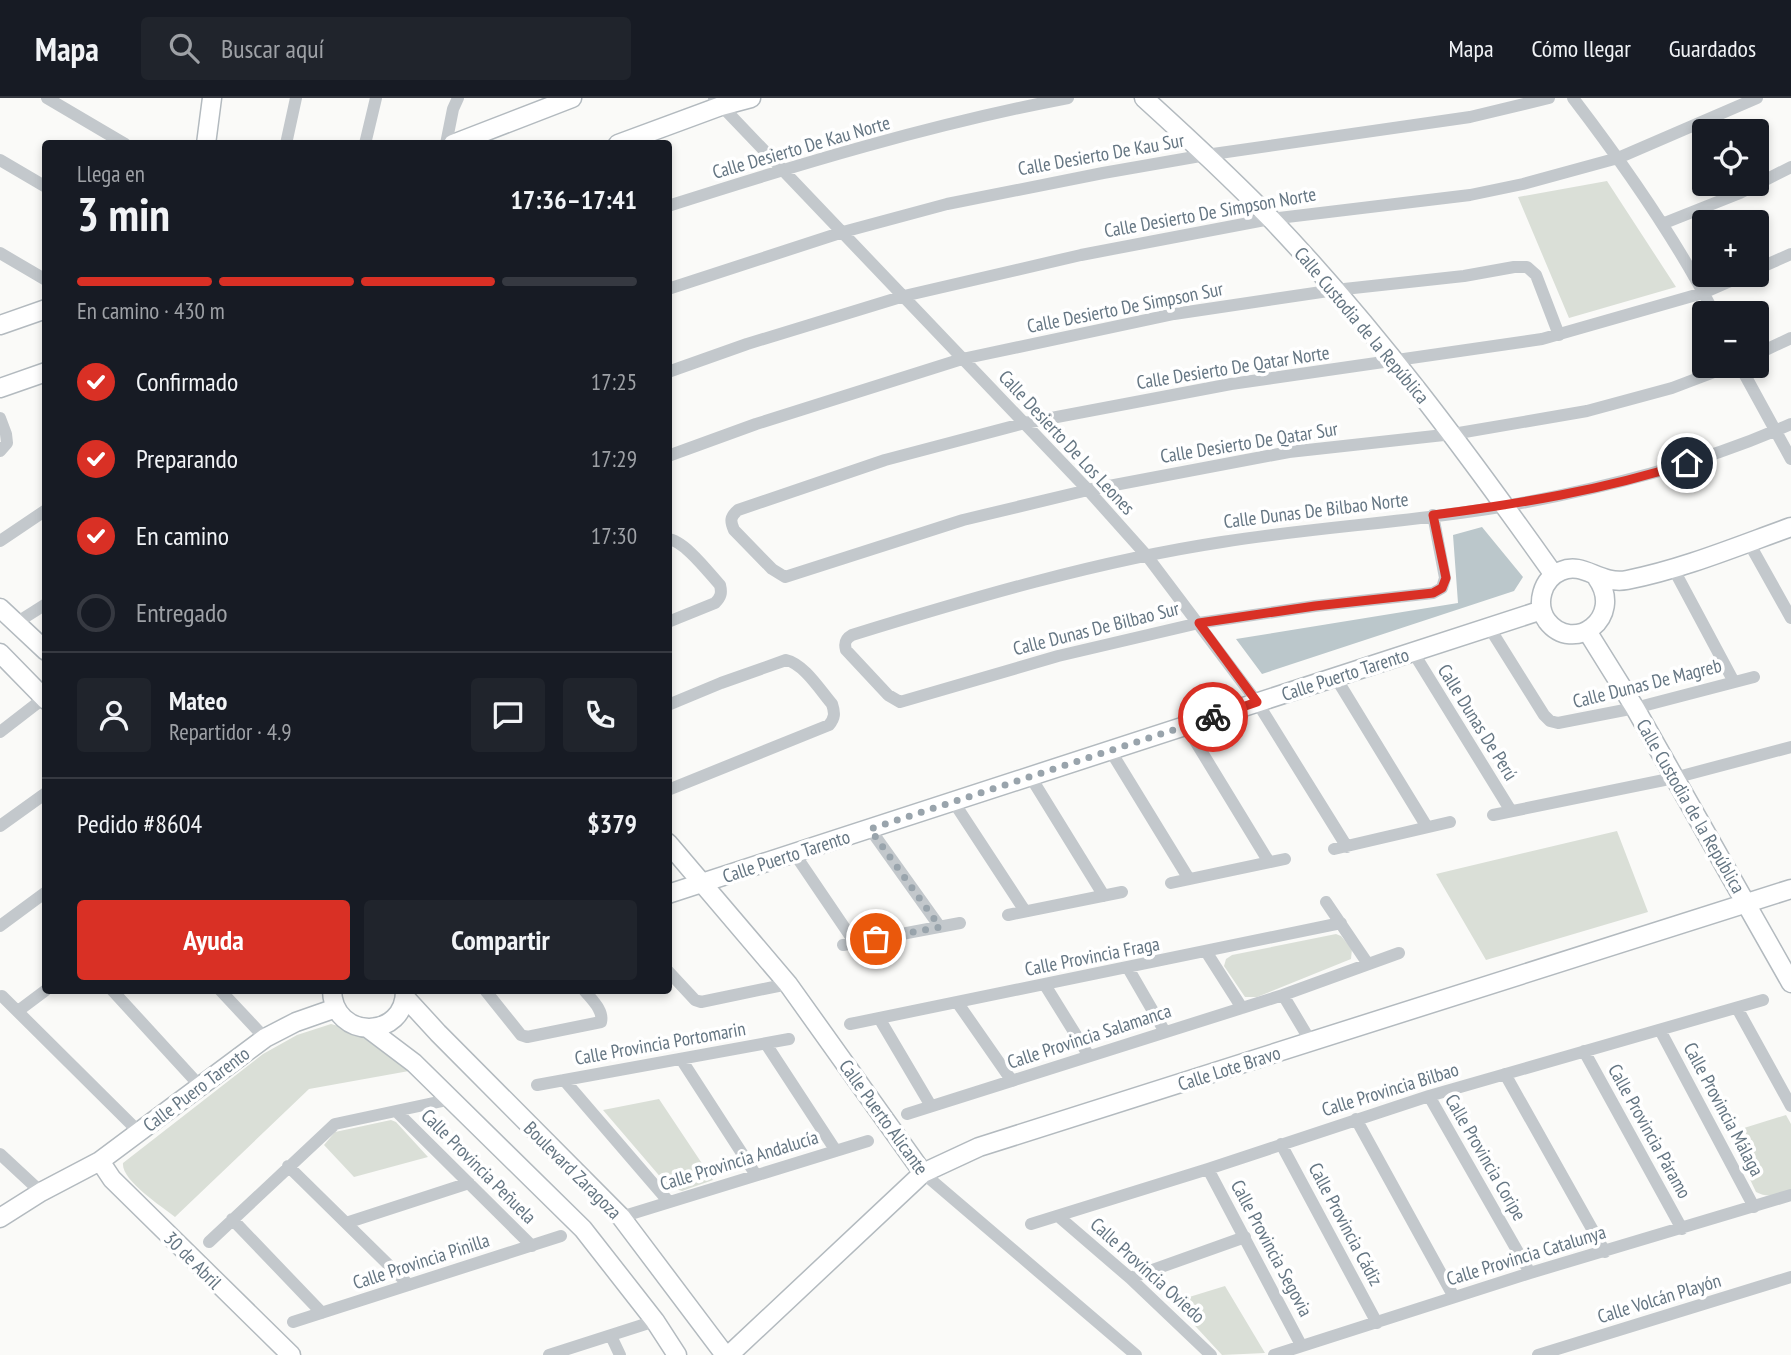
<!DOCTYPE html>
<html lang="es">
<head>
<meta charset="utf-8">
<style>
  :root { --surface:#171b24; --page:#20242c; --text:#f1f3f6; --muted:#9ea1a6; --line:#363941; --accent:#d93025 }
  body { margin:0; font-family:"PT Sans Narrow",sans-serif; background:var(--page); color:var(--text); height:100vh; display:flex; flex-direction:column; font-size:26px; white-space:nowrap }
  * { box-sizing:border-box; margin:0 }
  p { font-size:23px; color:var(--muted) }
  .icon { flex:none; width:38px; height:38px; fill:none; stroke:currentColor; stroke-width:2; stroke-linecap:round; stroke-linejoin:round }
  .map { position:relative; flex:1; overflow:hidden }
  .side { position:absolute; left:42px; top:42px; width:630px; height:854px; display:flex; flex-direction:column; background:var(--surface); border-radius:7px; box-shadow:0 4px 10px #0003 }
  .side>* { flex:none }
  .controls { position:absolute; left:1692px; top:21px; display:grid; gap:14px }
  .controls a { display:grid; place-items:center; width:77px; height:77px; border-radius:7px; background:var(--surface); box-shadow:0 4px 10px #0003; font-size:35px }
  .pin { position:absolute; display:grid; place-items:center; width:60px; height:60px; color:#fff; margin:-30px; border:4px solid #fff; border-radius:50%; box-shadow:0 2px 7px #0007 }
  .courier { position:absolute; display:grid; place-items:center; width:70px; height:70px; margin:-35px; border:5px solid #d93025; border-radius:50%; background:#fff; color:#222; box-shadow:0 2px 9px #0007 }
  .head em { font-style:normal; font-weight:800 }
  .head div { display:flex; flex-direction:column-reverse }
  .head { display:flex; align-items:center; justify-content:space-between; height:119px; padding:0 35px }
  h1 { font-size:46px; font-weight:800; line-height:52px }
  .bar { display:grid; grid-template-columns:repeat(4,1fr); gap:10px 7px; align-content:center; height:84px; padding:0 35px }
  .bar i { height:9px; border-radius:5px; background:var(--line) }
  .bar .current { background:var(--accent) }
  .bar p { grid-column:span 4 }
  .line { display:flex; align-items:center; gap:18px; padding:0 35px; border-top:2px solid var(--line) }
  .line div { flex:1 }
  .round { display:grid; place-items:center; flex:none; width:74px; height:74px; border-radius:7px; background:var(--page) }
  ol { padding:0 35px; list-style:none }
  li { display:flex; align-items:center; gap:21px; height:77px }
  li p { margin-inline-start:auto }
  li .icon { padding:7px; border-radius:50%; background:var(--accent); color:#fff; stroke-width:4 }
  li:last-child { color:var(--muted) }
  li i { width:38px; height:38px; border:4px solid var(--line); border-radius:50% }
  .button { display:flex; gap:14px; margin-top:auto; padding:14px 35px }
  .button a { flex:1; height:80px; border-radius:7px; background:var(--accent); color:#fff; font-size:28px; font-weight:800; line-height:80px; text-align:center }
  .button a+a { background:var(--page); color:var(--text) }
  header { display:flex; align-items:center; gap:42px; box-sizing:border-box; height:98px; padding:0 35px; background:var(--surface); border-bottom:2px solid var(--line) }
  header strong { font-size:33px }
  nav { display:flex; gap:38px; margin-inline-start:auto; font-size:24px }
  .search { width:490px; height:63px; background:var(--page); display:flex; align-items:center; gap:18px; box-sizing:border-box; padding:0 24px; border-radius:7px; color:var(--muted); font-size:26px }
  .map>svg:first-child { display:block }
</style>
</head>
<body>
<header>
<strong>Mapa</strong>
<div class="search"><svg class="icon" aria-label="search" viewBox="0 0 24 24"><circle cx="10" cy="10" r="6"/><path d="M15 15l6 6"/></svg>Buscar aquí</div>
<nav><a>Mapa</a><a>Cómo llegar</a><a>Guardados</a></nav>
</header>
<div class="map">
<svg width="1791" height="1257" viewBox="0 0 1791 1257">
  <rect width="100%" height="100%" fill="#fafaf8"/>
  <path fill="#dadfd7" d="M 1607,83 L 1676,189 L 1569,220 L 1518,99 Z
    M 1617,733 L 1648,814 L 1486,862 L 1436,776 Z
    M 1336,836 L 1341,838 L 1352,851 L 1351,861 L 1257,899 L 1245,899 L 1224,868 L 1226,861 L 1232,857 Z
    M 331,926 C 366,935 384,948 409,973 L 309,991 L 175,1119 C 161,1108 121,1082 123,1065 L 263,956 L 297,937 Z
    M 659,1001 L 713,1082 L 682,1093 L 669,1089 L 603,1012 Z
    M 1786,1017 L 1791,1026 L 1791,1092 C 1778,1096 1769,1101 1756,1094 L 1728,1035 Z
    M 391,1022 L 396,1024 L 428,1059 L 354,1079 L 324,1047 L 335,1034 Z
    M 1225,1188 L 1265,1255 L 1222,1257 L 1173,1204 Z"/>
  <path fill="#bbc7cb" d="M 1482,429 L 1523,479 L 1514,493 L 1262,576 L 1236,541 L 1458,505 L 1453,437 Z"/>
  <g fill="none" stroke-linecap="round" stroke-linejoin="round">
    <defs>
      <path id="secondary" d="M 1144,0 C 1187,39 1230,79 1271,121 C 1376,231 1466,353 1554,477
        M 206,46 L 212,0
        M 453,46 L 572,0
        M 618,46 L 721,8 L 751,0
        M 0,227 L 46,211
        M 0,290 L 46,274
        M 1597,480 C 1625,520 1573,557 1547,523 C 1535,506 1542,481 1561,473 C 1584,463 1599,487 1627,482 C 1683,471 1738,448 1791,429
        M 0,510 L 46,553
        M 1587,533 L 1635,610 L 1791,885
        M 0,555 L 46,602
        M 668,745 L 788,886 L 923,1075
        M 668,796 L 1542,512
        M 332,892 C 333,943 406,942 405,892
        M 405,899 L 438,935 L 621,1119 L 725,1257
        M 369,931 L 414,965 L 583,1131 L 655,1223 L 677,1257
        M 100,1063 L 112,1081 L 291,1257
        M 0,1120 L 41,1094 L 100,1063 L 265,940 L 296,924 L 336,910
        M 729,1257 L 923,1075 L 979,1049 L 1791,791"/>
    </defs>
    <use href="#secondary" stroke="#b3babf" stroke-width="21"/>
    <path stroke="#c3c8cc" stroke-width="12" d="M 47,0 L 125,46
      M 714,0 L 1088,392 L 1147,458 L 1257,604 L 1347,749
      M 1573,0 C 1625,68 1675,139 1714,215
      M 286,46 L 296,0
      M 365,46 L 376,0
      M 446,46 L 453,11 L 458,0
      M 0,62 L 46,89
      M 668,108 C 799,66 932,26 1068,0
      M 1662,126 L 1740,95 L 1791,69
      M 0,155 L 46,182
      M 1757,171 L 1791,156
      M 668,191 L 843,134 L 947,106 L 1103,75 L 1206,57 L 1470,19 L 1549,0
      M 1757,256 L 1791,240
      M 1730,268 L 1672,290 L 1587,313 L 1453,336 L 1289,354 L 1088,392 L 963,422 L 785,479 L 772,471 L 734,432 C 730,423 730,419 738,412 L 885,362 L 1025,325 L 1231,286 L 1542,241 L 1703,195 L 1744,177
      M 1740,268 L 1791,361
      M 668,274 L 747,246 L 904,198 L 1081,157 L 1270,121 L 1470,97 L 1523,86 L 1618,60 L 1757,0
      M 0,320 L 6,336 L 7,345 L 0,353
      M 668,358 L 756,326 L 962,261 L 1174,216 L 1335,192 L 1464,178 L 1514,169 L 1527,169 L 1536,177 L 1559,237
      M 1433,417 L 1445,480 L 1442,490 L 1433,495 L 1315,508 L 1199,525 L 1058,558 L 900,604 L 888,597 L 846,552 C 844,545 845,541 852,537 C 972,500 1097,463 1222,444 C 1316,429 1413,424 1506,408 C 1604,390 1701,366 1791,326
      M 668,441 C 684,442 709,475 720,487 C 722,495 721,499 715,505 L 668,524
      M 0,443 L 46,412
      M 1749,445 L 1791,520
      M 1673,470 L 1734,584
      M 16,525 L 46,506
      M 1489,529 L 1544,617 L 1550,623 L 1558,625 L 1635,610 L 1754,579
      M 1413,554 L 1511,713
      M 1336,580 L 1427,729
      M 668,607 L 721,585 L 786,562 C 804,566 820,592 832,606 C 835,615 835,620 829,627 L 668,692
      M 1186,628 L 1269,764
      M 0,634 L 44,600
      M 1110,652 L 1189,781
      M 1030,678 L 1104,798
      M 953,703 L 1025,813
      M 1493,717 L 1674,680 L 1791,649
      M 0,728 L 46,695
      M 870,731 L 940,829
      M 1334,751 L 1450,724
      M 794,755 L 855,845
      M 1171,785 L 1285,761
      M 1326,804 L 1368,866
      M 1008,817 L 1122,794
      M 0,828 L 46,794
      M 843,847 L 960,825
      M 1207,855 L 1242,910
      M 1128,870 L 1165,934
      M 668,873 L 695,902 L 701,904 L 788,886
      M 1045,887 L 1089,958
      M 112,892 L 200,988
      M 220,892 L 265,940
      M 485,892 L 521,937 L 527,939 L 601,924 C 604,912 591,901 584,892
      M 1283,897 L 1311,944
      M 2,898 L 139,1034
      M 957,904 L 1012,983
      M 1737,910 L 1791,1008
      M 18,913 L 46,892
      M 879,920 L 931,1008
      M 850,926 L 1341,825
      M 1660,932 L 1754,1109
      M 766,946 L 836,1053
      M 1584,953 L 1682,1131
      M 681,961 L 756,1077
      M 1505,976 L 1605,1154
      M 564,982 L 669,1104
      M 537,987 L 789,941
      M 1429,998 L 1530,1175
      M 398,1015 L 532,1148
      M 907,1016 L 1283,897 L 1399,855
      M 1356,1021 L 1454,1199
      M 1281,1046 L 1377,1225
      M 0,1056 L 41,1094
      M 288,1068 L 409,1187
      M 1208,1071 L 1301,1247
      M 923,1075 L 1136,1257
      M 1058,1118 L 1130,1180 L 1211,1257
      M 621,1119 L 868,1043
      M 232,1121 L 322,1215
      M 346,1125 L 469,1085
      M 1031,1126 L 1208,1071 L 1429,998 L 1763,902
      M 209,1144 L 335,1026 L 452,1001
      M 1130,1180 L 1245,1139
      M 293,1224 L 561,1138
      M 611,1238 L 620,1257
      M 549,1257 L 655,1223
      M 1274,1257 L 1530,1175 L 1791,1097
      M 1538,1257 L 1791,1179"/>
    <use href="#secondary" stroke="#fff" stroke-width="18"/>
  </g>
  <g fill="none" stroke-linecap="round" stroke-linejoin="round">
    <path stroke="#99a4ac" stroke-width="7" stroke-dasharray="0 12.6" d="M 876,841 L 940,829 L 870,731 L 1213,619"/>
    <path stroke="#d93025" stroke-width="9" d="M 1213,619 L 1257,604 L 1199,525 L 1315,508 L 1433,495 L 1442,490 L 1446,480 L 1433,417 C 1518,406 1604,392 1687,365"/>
  </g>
  <g text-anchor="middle" stroke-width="7" stroke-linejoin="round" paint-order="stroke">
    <g font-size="19" fill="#657683" stroke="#fff">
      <text transform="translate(801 49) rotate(-16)" y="7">Calle Desierto De Kau Norte</text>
      <text transform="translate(1101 56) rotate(-10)" y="7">Calle Desierto De Kau Sur</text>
      <text transform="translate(1210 114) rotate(-10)" y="7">Calle Desierto De Simpson Norte</text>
      <text transform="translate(1125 209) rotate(-11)" y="7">Calle Desierto De Simpson Sur</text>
      <text transform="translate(1362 227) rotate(50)" y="7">Calle Custodia de la República</text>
      <text transform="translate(1233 269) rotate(-9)" y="7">Calle Desierto De Qatar Norte</text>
      <text transform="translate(1067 344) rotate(47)" y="7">Calle Desierto De Los Leones</text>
      <text transform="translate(1249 344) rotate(-9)" y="7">Calle Desierto De Qatar Sur</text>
      <text transform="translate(1316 412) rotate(-7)" y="7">Calle Dunas De Bilbao Norte</text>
      <text transform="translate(1096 530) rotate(-14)" y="7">Calle Dunas De Bilbao Sur</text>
      <text transform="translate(1345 576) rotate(-18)" y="7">Calle Puerto Tarento</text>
      <text transform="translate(1647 585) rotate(-14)" y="7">Calle Dunas De Magreb</text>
      <text transform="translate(1478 624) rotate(58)" y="7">Calle Dunas De Perú</text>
      <text transform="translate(1691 708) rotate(60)" y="7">Calle Custodia de la República</text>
      <text transform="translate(786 758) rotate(-18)" y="7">Calle Puerto Tarento</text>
      <text transform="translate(1092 858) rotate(-11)" y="7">Calle Provincia Fraga</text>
      <text transform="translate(1089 938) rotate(-18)" y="7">Calle Provincia Salamanca</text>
      <text transform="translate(660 945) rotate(-10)" y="7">Calle Provincia Portomarin</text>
      <text transform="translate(1229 970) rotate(-18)" y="7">Calle Lote Bravo</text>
      <text transform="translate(196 991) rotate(-37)" y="7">Calle Puero Tarento</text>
      <text transform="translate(1390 991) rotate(-17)" y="7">Calle Provincia Bilbao</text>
      <text transform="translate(1724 1011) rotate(62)" y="7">Calle Provincia Málaga</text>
      <text transform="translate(884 1019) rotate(54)" y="7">Calle Puerto Alicante</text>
      <text transform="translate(1650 1033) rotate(61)" y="7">Calle Provincia Páramo</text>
      <text transform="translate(1486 1059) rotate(60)" y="7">Calle Provincia Coripe</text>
      <text transform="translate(739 1062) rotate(-17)" y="7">Calle Provincia Andalucía</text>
      <text transform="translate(479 1068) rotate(45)" y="7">Calle Provincia Peñuela</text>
      <text transform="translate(573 1072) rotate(45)" y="7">Boulevard Zaragoza</text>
      <text transform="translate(1346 1126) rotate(62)" y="7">Calle Provincia Cádiz</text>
      <text transform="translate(1272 1150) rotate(62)" y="7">Calle Provincia Segovia</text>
      <text transform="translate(1526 1157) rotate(-17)" y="7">Calle Provincia Catalunya</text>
      <text transform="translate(193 1162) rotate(45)" y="7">30 de Abril</text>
      <text transform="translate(421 1163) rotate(-18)" y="7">Calle Provincia Pinilla</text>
      <text transform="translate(1148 1172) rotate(42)" y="7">Calle Provincia Oviedo</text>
      <text transform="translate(1659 1200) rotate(-17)" y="7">Calle Volcán Playón</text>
    </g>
  </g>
</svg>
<div class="controls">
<a><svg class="icon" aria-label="locate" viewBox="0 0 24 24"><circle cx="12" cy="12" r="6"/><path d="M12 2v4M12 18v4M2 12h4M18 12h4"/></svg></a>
<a>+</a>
<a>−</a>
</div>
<div class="pin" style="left:876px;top:841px;background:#ea580c"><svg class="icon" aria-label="bag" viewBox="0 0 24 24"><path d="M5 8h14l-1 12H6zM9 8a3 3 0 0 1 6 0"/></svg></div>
<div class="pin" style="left:1687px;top:365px;background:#1f2937"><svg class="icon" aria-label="home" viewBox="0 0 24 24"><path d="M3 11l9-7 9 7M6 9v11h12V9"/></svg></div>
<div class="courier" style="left:1213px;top:619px"><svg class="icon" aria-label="bike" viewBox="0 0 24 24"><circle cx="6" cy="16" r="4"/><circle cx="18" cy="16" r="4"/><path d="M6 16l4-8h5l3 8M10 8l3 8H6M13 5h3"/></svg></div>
<section class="side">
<div class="head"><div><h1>3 min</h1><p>Llega en</p></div><em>17:36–17:41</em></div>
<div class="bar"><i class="current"></i><i class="current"></i><i class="current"></i><i></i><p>En camino · 430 m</p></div>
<ol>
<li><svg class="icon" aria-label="check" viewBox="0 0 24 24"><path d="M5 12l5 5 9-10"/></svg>Confirmado<p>17:25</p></li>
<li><svg class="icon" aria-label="check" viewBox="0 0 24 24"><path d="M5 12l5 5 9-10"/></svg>Preparando<p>17:29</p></li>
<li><svg class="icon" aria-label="check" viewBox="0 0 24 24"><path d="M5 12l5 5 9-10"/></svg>En camino<p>17:30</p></li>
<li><i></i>Entregado</li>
</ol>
<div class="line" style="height:126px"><a class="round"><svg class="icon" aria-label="person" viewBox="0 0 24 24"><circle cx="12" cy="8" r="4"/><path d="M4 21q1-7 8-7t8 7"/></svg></a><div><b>Mateo</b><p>Repartidor · 4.9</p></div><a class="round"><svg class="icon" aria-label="chat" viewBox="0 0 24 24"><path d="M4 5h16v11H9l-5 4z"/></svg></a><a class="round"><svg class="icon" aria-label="phone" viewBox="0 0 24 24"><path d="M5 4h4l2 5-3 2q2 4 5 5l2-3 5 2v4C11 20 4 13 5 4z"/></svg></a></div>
<div class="line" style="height:91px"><div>Pedido #8604</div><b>$379</b></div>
<div class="button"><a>Ayuda</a><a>Compartir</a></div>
</section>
</div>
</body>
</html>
